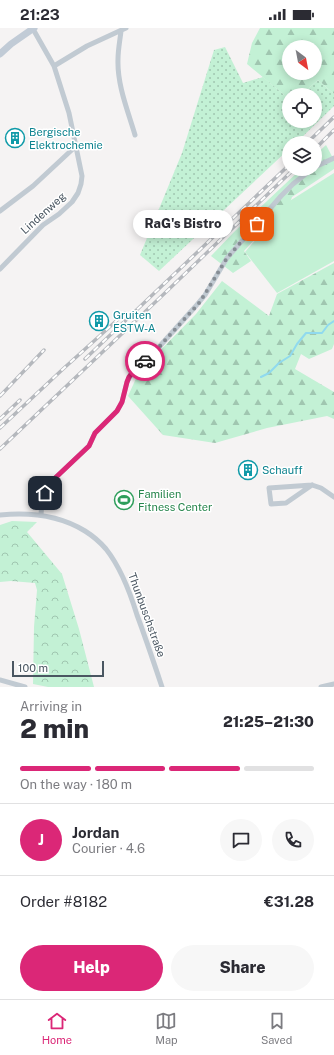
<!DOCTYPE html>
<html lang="en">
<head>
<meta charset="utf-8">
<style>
  :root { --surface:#fff; --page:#f7f7f7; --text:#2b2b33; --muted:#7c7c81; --line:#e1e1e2; --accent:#db2777 }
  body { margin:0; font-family:"Public Sans",sans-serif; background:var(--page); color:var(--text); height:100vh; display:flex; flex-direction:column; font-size:15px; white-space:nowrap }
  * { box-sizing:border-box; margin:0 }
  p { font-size:13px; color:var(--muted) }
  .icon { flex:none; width:22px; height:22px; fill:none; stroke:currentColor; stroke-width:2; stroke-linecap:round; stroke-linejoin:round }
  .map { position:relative; height:659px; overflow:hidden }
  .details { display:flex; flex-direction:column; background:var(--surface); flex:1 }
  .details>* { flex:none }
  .needle { width:26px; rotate:148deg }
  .tools { position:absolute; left:282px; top:12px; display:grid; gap:8px }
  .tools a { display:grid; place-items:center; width:40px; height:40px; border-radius:50%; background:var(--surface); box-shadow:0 2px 10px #0003; font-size:20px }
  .scale { position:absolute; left:12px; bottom:10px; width:92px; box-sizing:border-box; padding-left:4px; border:2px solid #4a5661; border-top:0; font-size:11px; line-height:14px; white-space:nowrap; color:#4a5661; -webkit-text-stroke:3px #fff; paint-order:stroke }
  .pin { position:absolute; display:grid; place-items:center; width:34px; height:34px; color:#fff; margin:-17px; border-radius:8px; box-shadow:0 2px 6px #0006 }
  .courier { position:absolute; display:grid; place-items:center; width:40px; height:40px; margin:-20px; border:3px solid #db2777; border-radius:50%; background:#fff; color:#222; box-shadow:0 1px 5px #0007 }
  .bubble { position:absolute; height:28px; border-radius:14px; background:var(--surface); box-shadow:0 2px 10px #0003; font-size:13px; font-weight:800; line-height:28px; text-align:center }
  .overview em { font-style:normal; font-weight:800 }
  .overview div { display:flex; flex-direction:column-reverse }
  .overview { display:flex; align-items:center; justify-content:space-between; height:68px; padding:0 20px }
  h1 { font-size:26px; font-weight:800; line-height:30px }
  .bar { display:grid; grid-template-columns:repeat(4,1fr); gap:6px 4px; align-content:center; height:48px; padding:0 20px }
  .bar i { height:5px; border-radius:3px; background:var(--line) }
  .bar .current { background:var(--accent) }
  .bar p { grid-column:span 4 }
  .line { display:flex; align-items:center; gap:10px; padding:0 20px; border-top:1px solid var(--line) }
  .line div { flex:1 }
  .round { display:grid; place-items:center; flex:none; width:42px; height:42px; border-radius:21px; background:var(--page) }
  .cta { display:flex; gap:8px; margin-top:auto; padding:8px 20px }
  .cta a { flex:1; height:46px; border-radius:24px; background:var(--accent); color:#fff; font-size:16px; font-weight:800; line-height:46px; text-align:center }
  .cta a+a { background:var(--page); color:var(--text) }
  .status { display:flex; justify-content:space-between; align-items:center; height:28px; padding:0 20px; background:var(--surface); direction:ltr }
  .status svg { height:11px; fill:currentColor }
  .tabs { display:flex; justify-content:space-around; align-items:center; height:56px; border-top:1px solid var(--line); background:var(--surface); font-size:11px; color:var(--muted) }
  .tabs a { display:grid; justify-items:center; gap:2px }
  .tabs .current { color:var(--accent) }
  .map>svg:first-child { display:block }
</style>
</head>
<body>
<div class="status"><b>21:23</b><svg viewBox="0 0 49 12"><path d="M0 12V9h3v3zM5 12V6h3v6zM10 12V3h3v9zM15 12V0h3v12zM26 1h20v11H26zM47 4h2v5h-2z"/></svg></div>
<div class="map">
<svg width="334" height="659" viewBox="0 0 334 659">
  <defs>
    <pattern id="forest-firs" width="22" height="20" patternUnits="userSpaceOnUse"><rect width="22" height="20" fill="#c3f1d5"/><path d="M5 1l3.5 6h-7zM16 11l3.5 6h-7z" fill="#a0c6b0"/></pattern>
    <pattern id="park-crowns" width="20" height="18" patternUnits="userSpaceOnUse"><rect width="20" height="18" fill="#c3f1d5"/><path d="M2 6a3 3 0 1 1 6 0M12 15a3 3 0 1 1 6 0" fill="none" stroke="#a0c6b0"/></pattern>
    <pattern id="garden-dots" width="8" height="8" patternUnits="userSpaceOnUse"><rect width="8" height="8" fill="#c3f1d5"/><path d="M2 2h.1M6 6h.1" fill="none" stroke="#a0c6b0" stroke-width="1.8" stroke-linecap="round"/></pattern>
  </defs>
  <rect width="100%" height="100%" fill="#f5f3f3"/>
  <path fill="#c3f1d5" d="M 334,145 L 334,233 L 277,265 L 245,224 L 288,174 Z"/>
  <path fill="url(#forest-firs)" fill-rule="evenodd" d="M 260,0 L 334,0 L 334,66 L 318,52 L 301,67 L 289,67 L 289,71 L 247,36 L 252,15 ZM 289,19 L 315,19 L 315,45 L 289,45 Z
    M 326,117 L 334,132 L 334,141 L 292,169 L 289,178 L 283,182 L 275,197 L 268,206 L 255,211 L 244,223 L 251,233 L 233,245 L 211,228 L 234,204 L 301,141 L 315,141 L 315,127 Z
    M 334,235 L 334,316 L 332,321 L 309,331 L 301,326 L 295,341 L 334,364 L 334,391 L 327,388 L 267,400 L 215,415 L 163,407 L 128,368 L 139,344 L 196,286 L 222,253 L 269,288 L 277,266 Z"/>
  <path fill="url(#park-crowns)" d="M 12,493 L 37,494 L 27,504 L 62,546 L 79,601 L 94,659 L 48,659 L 33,656 L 34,599 L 37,562 L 35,555 L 11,553 L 0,554 L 0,497 Z"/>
  <path fill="url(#garden-dots)" d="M 225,19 L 243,55 L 263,49 L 289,71 L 289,93 L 315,93 L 315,67 L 301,67 L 318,52 L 334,66 L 334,78 L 296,115 L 289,115 L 289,121 L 159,243 L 140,227 L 182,125 L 214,22 Z"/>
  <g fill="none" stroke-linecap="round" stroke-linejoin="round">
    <path stroke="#90daee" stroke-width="2" d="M 261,349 L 269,345 L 279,335 L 290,328 L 297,316 L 306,305 L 322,305 L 328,297 L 334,293"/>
    <path stroke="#c1cad2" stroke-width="5" d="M 121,3 C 120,12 118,22 118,31 C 117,57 128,83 135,107
      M 54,38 L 87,18 L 126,0
      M 315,139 L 334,130
      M 0,183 L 33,158 L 76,118
      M 0,241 L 43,197 L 59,186 L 72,174 L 78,165 L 81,156 L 82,148 L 69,85 L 54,38 L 33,1
      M 312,457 L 286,475 L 271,476 L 269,460 L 312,457 L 321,460 L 334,469
      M 0,487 C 30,484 59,487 85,503 C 93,508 100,514 106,521 C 121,540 130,564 137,587 C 146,611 154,635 162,659
      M 41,487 L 42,473 L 45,465 L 52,453 L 89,418 L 95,405 L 117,383 L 122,374 L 127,354 L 132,345 L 159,319 L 195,279 L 205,267 L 227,230 L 281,168 L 293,156 L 312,141
      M 0,652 L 25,659
      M 321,659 L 334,656"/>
    <path stroke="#c1cbd6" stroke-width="7" d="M 0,26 L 11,16 L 34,0"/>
    <defs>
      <path id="rail" d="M 307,115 L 334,89
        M 315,121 L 334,102
        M 85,331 L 289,137
        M 0,368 L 44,322
        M 0,391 L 20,372
        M 0,400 L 63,341 L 125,285
        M 0,421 L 166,264 L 294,141"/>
    </defs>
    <use href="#rail" stroke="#b5b8bd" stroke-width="3.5"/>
    <use href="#rail" stroke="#fff" stroke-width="2" stroke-dasharray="6" stroke-linecap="butt"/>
  </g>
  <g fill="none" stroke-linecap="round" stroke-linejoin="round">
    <path stroke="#868d94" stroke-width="4" stroke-dasharray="0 7.2" d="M 145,333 L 159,319 L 200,274 L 227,230 L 257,196"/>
    <path stroke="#db2777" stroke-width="5" d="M 45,465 L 52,453 L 89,418 L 95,405 L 117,383 L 122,374 L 127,354 L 129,349 L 132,345 L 145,333"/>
  </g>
  <defs>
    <symbol id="building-ring" viewBox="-11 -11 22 22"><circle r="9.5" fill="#fff" stroke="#0f9aa8" stroke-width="1.5"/><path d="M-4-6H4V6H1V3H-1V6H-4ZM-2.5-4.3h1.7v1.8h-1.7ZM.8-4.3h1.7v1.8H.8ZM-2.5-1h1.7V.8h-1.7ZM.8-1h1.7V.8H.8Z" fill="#0f9aa8"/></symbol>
    <symbol id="stadium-ring" viewBox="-11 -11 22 22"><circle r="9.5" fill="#fff" stroke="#2e9e5b" stroke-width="1.5"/><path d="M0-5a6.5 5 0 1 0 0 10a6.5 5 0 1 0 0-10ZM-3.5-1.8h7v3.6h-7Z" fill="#2e9e5b"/></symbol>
  </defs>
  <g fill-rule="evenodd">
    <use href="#building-ring" x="4" y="99" width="22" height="22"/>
    <use href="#building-ring" x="88" y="282" width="22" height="22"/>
    <use href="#building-ring" x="237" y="431" width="22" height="22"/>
    <use href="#stadium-ring" x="113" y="461" width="22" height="22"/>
  </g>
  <g text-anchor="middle" stroke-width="3" stroke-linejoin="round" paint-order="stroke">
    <g font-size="11" fill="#0d838f" stroke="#fff" text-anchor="start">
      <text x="29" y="108">Bergische<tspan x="29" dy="13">Elektrochemie</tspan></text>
      <text x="113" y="291">Gruiten<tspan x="113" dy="13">ESTW-A</tspan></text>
      <text x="262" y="446">Schauff</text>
    </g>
    <g font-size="11" fill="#4a5661" stroke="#fff">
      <text transform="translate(43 185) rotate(-42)" y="4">Lindenweg</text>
      <text transform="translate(147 587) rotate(70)" y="4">Thunbuschstraße</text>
    </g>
    <g font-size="11" fill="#27864d" stroke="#fff" text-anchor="start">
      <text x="138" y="470">Familien<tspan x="138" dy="13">Fitness Center</tspan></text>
    </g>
  </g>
</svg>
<div class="tools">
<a><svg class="needle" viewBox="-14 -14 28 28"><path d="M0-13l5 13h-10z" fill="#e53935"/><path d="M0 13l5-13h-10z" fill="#7c7c81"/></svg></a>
<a><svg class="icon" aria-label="locate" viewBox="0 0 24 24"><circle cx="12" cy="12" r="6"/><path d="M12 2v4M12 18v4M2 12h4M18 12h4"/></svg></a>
<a><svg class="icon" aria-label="layers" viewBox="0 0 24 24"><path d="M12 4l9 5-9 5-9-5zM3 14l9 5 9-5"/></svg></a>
</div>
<div class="scale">100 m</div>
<div class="pin" style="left:257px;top:196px;background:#ea580c"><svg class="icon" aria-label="bag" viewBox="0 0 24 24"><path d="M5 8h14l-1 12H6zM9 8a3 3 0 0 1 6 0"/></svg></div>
<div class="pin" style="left:45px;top:465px;background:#1f2937"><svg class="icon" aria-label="home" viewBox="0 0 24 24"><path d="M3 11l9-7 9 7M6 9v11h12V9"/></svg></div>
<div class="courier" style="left:145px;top:333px"><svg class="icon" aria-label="car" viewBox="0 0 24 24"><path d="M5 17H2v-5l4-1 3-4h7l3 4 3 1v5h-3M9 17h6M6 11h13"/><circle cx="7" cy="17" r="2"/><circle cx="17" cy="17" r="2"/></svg></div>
<div class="bubble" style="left:133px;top:182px;width:100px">RaG's Bistro</div>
</div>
<section class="details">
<div class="overview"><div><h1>2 min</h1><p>Arriving in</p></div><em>21:25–21:30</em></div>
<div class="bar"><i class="current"></i><i class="current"></i><i class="current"></i><i></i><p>On the way · 180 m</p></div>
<div class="line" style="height:72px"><b class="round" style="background:var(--accent);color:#fff">J</b><div><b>Jordan</b><p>Courier · 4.6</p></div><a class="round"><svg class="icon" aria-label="chat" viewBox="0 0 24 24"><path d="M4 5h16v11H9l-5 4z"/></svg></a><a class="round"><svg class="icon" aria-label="phone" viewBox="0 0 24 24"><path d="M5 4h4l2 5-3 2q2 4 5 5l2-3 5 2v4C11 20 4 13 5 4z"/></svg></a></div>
<div class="line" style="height:52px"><div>Order #8182</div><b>€31.28</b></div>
<div class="cta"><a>Help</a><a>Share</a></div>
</section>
<nav class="tabs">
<a class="current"><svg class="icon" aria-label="home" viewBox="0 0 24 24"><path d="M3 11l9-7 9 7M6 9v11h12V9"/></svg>Home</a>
<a><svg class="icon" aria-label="map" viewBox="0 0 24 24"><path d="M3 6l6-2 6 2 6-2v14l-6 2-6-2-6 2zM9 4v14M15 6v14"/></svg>Map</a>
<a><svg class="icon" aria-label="saved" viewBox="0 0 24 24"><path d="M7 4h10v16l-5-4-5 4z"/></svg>Saved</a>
</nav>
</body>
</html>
